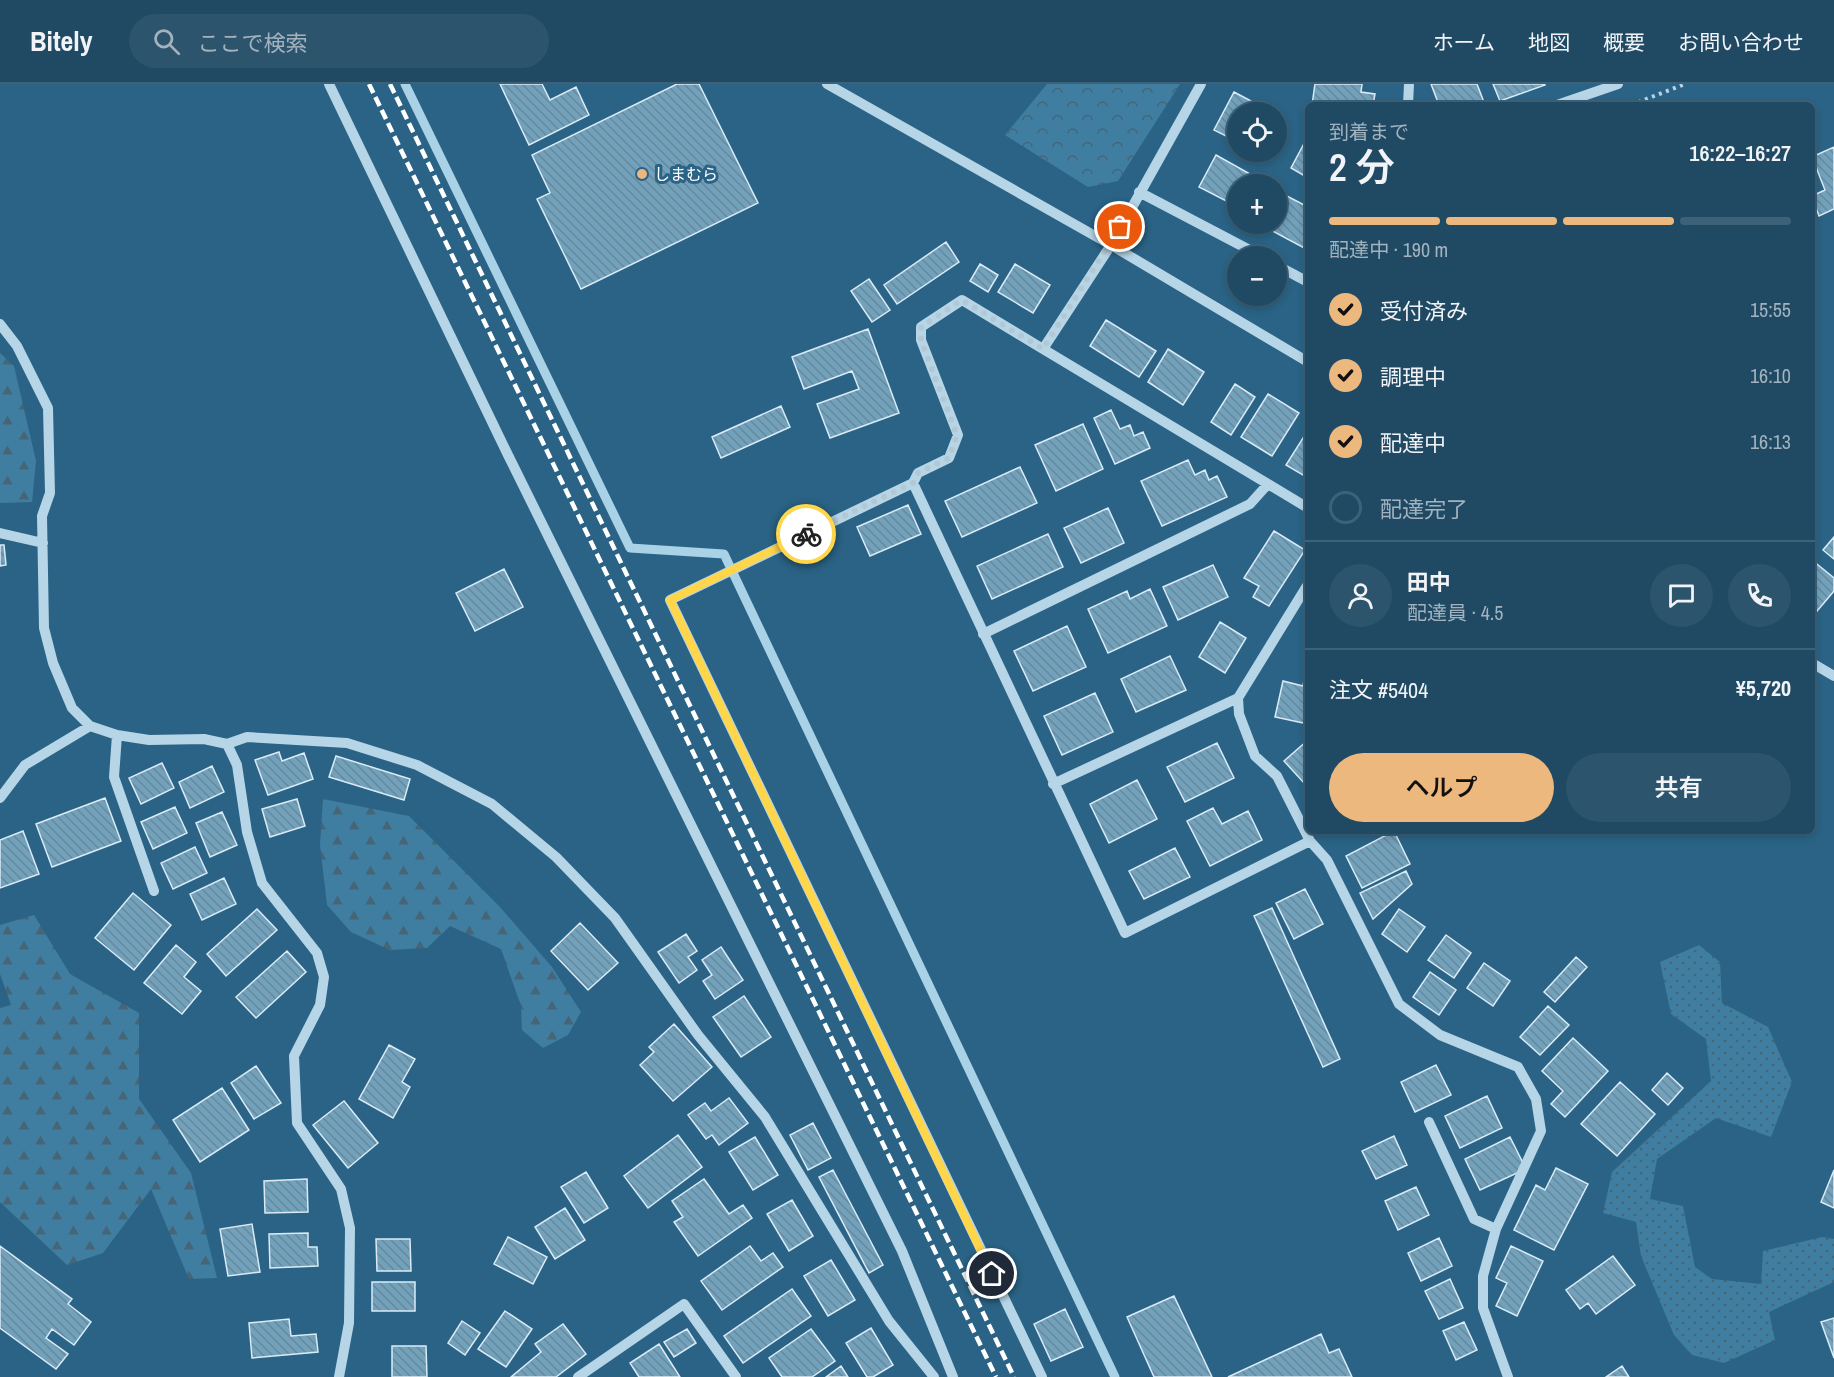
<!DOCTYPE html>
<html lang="ja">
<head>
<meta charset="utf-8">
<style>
  :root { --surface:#204a64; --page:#2d546d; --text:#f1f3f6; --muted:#a2b3bf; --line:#3d6278; --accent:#edb87d }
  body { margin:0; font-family:"Archivo Narrow","Noto Sans JP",sans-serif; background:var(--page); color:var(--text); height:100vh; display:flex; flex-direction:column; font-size:22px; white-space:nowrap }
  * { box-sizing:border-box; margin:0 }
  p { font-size:20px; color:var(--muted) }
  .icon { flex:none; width:33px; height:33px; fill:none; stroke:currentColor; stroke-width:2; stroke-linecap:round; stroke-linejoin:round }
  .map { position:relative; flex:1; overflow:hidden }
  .panel { position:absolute; left:1305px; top:18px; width:510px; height:732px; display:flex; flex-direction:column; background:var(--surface); border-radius:9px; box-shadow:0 3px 9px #0003,0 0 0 2px var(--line) }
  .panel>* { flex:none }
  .buttons { position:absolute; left:1227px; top:18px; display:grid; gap:12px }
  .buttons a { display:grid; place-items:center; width:60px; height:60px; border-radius:50%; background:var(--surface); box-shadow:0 3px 9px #0003,0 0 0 2px var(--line); font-size:30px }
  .pin { position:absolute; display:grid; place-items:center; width:51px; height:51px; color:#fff; margin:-26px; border:3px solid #fff; border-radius:50%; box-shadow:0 2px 6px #0007 }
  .courier { position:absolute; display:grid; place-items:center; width:60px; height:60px; margin:-30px; border:4px solid #ffd54a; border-radius:50%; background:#fff; color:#222; box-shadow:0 2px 8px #0007 }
  .head em { font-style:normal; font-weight:600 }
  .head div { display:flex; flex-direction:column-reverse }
  .head { display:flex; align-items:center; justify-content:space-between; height:102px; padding:0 24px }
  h1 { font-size:39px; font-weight:600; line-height:45px }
  .bar { display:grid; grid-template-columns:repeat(4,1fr); gap:9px 6px; align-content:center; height:72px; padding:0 24px }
  .bar i { height:8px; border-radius:4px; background:var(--line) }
  .bar .selected { background:var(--accent) }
  .bar p { grid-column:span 4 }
  .line { display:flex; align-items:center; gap:15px; padding:0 24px; border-top:2px solid var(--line) }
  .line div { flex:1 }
  .round { display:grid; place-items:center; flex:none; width:63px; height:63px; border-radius:32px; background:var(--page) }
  ol { padding:0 24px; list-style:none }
  li { display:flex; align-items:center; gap:18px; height:66px }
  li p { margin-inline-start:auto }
  li .icon { padding:6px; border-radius:50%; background:var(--accent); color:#111; stroke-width:4 }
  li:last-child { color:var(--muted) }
  li i { width:33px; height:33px; border:3px solid var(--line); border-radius:50% }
  .cta { display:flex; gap:12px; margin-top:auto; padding:12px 24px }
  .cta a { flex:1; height:69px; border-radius:36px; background:var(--accent); color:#111; font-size:24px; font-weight:600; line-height:69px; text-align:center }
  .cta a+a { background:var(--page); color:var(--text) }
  header { display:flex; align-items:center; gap:36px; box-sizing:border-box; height:84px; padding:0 30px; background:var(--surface); border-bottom:2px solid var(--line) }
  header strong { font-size:28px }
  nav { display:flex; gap:33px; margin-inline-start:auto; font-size:21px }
  .search { width:420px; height:54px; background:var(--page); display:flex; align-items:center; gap:15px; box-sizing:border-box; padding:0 21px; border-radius:33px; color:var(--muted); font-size:22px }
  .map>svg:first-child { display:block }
</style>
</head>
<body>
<header>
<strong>Bitely</strong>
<div class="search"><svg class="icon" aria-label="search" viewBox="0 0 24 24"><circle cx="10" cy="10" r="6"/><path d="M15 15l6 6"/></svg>ここで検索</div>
<nav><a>ホーム</a><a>地図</a><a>概要</a><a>お問い合わせ</a></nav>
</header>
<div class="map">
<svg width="1834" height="1293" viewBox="0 0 1834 1293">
  <defs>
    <pattern id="grass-dots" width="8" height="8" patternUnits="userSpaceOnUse" patternTransform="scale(1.5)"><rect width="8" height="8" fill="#3f7ea1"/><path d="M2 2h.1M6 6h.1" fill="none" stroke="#466576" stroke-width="1.8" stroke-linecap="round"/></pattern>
    <pattern id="forest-firs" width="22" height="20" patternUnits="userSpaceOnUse" patternTransform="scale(1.5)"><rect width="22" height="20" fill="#3f7ea1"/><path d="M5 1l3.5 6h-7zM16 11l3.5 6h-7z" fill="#466576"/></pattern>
    <pattern id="park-crowns" width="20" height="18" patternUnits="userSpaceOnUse" patternTransform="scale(1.5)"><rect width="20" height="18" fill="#3f7ea1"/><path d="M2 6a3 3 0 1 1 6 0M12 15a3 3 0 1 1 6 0" fill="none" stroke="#466576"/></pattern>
    <pattern id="building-back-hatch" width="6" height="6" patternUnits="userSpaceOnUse" patternTransform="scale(1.5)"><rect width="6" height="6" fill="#72a1bc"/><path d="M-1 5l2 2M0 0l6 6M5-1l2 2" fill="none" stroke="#67889a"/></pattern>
  </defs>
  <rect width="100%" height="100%" fill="#2a6385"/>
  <path fill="url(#grass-dots)" d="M 1699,861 L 1720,878 L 1722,919 L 1768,943 L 1792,998 L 1771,1053 L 1716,1034 L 1657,1075 L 1650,1115 L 1683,1122 L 1695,1183 L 1712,1195 L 1761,1200 L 1763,1167 L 1822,1153 L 1834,1155 L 1834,1198 L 1769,1228 L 1775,1256 L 1724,1279 L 1692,1271 L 1674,1251 L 1641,1172 L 1636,1138 L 1603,1129 L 1612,1088 L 1711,997 L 1706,955 L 1671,930 L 1660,878 Z"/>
  <path fill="url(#forest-firs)" d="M 0,269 L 14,282 L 36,377 L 32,418 L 0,419 Z
    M 323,715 L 409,732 L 499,822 L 552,883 L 581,928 L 568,951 L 543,964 L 522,946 L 521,922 L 501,865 L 450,842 L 427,864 L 390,866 L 351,848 L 327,821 L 320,761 Z
    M 34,831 L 70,890 L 139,929 L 139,1015 L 191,1089 L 217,1194 L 189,1195 L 151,1105 L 103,1169 L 67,1181 L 0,1118 L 0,924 L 11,921 L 0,890 L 0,841 Z"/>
  <path fill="url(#park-crowns)" d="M 1047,0 L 1180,0 L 1118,97 L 1088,103 L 1005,51 Z"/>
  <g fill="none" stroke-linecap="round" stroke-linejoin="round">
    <path stroke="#aad2e7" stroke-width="9" d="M 405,0 L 630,464 L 724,470 L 1115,1293"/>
  </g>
  <path fill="url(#building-back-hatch)" stroke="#d9ebf6" stroke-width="1.5" d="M 500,0 L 542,0 L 550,16 L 576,3 L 589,31 L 529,61 Z
    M 677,0 L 699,0 L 758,119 L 581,205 L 537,115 L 550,109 L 532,71 Z
    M 1315,0 L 1362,0 L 1361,8 L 1375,10 L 1373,21 L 1312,21 Z
    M 1431,0 L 1477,0 L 1485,21 L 1439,21 Z
    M 1493,0 L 1544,0 L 1545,1 L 1500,17 Z
    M 1234,8 L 1272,28 L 1238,28 L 1238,58 L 1214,46 Z
    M 1276,31 L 1285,36 L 1276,52 Z
    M 1308,52 L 1308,94 L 1291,84 Z
    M 1834,63 L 1834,125 L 1819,132 L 1812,112 L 1825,106 L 1812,73 Z
    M 1255,68 L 1268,68 L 1265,73 Z
    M 1216,71 L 1259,95 L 1256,100 L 1238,100 L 1238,123 L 1199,103 Z
    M 1283,110 L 1308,123 L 1308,166 L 1265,143 L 1267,140 L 1276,140 L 1276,123 Z
    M 946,158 L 959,178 L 897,220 L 884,201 Z
    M 980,180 L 998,191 L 988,208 L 970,197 Z
    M 1015,180 L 1050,201 L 1033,229 L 998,208 Z
    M 869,195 L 890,226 L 872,238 L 851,207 Z
    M 1106,236 L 1156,267 L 1139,293 L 1090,262 Z
    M 868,245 L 899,329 L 830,354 L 817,320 L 859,305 L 852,287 L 804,305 L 792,273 Z
    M 1168,265 L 1204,288 L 1183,321 L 1148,298 Z
    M 1235,300 L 1255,313 L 1231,351 L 1211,338 Z
    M 1268,310 L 1299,329 L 1272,372 L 1241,353 Z
    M 781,322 L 790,343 L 721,374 L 712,353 Z
    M 1111,326 L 1120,345 L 1130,341 L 1134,352 L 1143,348 L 1150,364 L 1115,380 L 1094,334 Z
    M 1083,340 L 1103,385 L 1056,407 L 1035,361 Z
    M 1308,346 L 1308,394 L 1286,381 Z
    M 1188,376 L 1195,391 L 1205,386 L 1209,396 L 1217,392 L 1227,413 L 1162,442 L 1141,397 Z
    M 1020,383 L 1037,419 L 962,453 L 945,417 Z
    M 908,421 L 921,450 L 870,472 L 857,443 Z
    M 1108,424 L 1124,459 L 1081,479 L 1064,444 Z
    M 1274,447 L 1305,466 L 1269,522 L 1253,513 L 1259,502 L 1244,494 Z
    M 1048,450 L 1063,483 L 992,515 L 977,482 Z
    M 1834,453 L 1834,475 L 1823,466 Z
    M 0,461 L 4,461 L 6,481 L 0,482 Z
    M 1812,476 L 1834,494 L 1834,507 L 1812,533 Z
    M 1213,481 L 1228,513 L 1178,536 L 1163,503 Z
    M 504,485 L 523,523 L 475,547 L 456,509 Z
    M 1150,505 L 1167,542 L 1108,569 L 1088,525 L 1127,507 L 1130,515 Z
    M 1220,538 L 1246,554 L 1225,589 L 1199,573 Z
    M 1067,542 L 1086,583 L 1033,607 L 1014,567 Z
    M 1170,572 L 1186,606 L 1136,628 L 1121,595 Z
    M 1305,591 L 1308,592 L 1308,640 L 1275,633 L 1283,597 L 1303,602 Z
    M 1095,609 L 1113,648 L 1062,671 L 1044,632 Z
    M 1308,656 L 1308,695 L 1304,699 L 1284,677 Z
    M 1217,659 L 1234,694 L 1185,718 L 1167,683 Z
    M 279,668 L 282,677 L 304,669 L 313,695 L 268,711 L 255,676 Z
    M 336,672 L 410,695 L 404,716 L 329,693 Z
    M 162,679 L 174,704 L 141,720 L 129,694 Z
    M 212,682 L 224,708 L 190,724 L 179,698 Z
    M 1137,696 L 1157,735 L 1109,759 L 1090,720 Z
    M 105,714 L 121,757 L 52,783 L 36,740 Z
    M 297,715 L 305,742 L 270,753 L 262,725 Z
    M 175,723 L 187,749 L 153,765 L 141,738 Z
    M 1213,724 L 1222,740 L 1248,727 L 1262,756 L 1210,782 L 1187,737 Z
    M 222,728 L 237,761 L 210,773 L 196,739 Z
    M 23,747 L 39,790 L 0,804 L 0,756 Z
    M 1394,747 L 1410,780 L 1362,804 L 1346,772 Z
    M 195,763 L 207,789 L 173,805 L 161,779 Z
    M 1175,764 L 1190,793 L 1144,815 L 1129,787 Z
    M 1406,787 L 1412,800 L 1373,835 L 1360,809 Z
    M 224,794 L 236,820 L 202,836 L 190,810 Z
    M 1305,805 L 1323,840 L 1294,855 L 1276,819 Z
    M 133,809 L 171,841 L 134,886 L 95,854 Z
    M 1272,824 L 1340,975 L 1323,983 L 1254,832 Z
    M 257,825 L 277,846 L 226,892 L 207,870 Z
    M 1399,825 L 1425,843 L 1407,868 L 1382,850 Z
    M 580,839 L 618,879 L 588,906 L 551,867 Z
    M 686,850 L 697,867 L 688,873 L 697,886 L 679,899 L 658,868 Z
    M 1446,851 L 1471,869 L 1454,894 L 1428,876 Z
    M 176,861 L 196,878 L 184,893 L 201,907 L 182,930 L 144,899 Z
    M 721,863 L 743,896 L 715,915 L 703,897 L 712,891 L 702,876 Z
    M 287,867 L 306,888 L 256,934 L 236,913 Z
    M 1576,873 L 1587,883 L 1555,918 L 1544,908 Z
    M 1484,879 L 1510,897 L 1493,922 L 1467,904 Z
    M 1430,888 L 1456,906 L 1439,931 L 1413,913 Z
    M 744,912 L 771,953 L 741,973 L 713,933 Z
    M 1548,922 L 1569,941 L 1540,971 L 1520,953 Z
    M 674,940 L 712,983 L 673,1017 L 640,981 L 654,968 L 649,963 Z
    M 1573,954 L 1608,987 L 1565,1033 L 1551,1020 L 1563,1007 L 1542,987 Z
    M 389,961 L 415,975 L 402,998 L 410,1003 L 393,1034 L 359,1015 Z
    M 1436,981 L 1451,1011 L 1415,1028 L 1401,998 Z
    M 256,982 L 281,1019 L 254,1035 L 231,999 Z
    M 1667,989 L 1683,1004 L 1668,1021 L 1652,1006 Z
    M 1620,998 L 1655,1030 L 1617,1072 L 1581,1040 Z
    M 222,1004 L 249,1046 L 200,1078 L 173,1036 Z
    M 1487,1012 L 1502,1044 L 1460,1064 L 1445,1032 Z
    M 729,1014 L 748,1039 L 719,1061 L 712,1051 L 706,1055 L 688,1031 L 705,1019 L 711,1027 Z
    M 344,1017 L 378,1059 L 348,1084 L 313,1041 Z
    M 813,1039 L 831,1074 L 808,1086 L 790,1051 Z
    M 678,1051 L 702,1083 L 648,1124 L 624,1092 Z
    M 1394,1052 L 1407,1081 L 1376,1095 L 1362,1067 Z
    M 755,1053 L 778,1091 L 753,1106 L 729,1068 Z
    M 1510,1053 L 1526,1085 L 1480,1106 L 1465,1075 Z
    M 1556,1084 L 1588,1100 L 1554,1166 L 1514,1146 L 1536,1101 L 1545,1106 Z
    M 833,1086 L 883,1181 L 869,1189 L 819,1093 Z
    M 1834,1086 L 1834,1124 L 1821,1118 Z
    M 586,1088 L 608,1124 L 584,1139 L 561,1103 Z
    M 307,1095 L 308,1128 L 265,1129 L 264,1097 Z
    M 704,1095 L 729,1130 L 743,1121 L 752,1134 L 698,1172 L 674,1138 L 683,1133 L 672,1117 Z
    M 1416,1103 L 1429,1131 L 1398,1146 L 1385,1117 Z
    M 792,1116 L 813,1152 L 789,1167 L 767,1130 Z
    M 565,1124 L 585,1156 L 555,1175 L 535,1143 Z
    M 252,1140 L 260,1188 L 228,1192 L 220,1145 Z
    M 308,1149 L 308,1163 L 317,1163 L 318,1182 L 270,1184 L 269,1150 Z
    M 508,1153 L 547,1173 L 533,1200 L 494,1180 Z
    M 1439,1154 L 1452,1182 L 1421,1197 L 1408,1169 Z
    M 376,1155 L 410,1155 L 411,1187 L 377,1187 Z
    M 0,1162 L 72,1215 L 68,1220 L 91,1238 L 74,1261 L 52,1245 L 46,1254 L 68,1270 L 56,1285 L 0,1244 Z
    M 750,1162 L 761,1177 L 773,1169 L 783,1183 L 722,1226 L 701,1197 Z
    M 1511,1162 L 1543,1177 L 1517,1232 L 1496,1222 L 1507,1199 L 1496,1194 Z
    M 1613,1172 L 1635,1201 L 1596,1230 L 1588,1219 L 1580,1225 L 1566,1206 Z
    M 831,1176 L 855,1216 L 828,1232 L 804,1192 Z
    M 1450,1195 L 1463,1224 L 1439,1235 L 1425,1207 Z
    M 372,1198 L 415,1198 L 415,1227 L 372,1227 Z
    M 792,1205 L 811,1232 L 743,1279 L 724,1252 Z
    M 1174,1212 L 1212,1293 L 1154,1293 L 1127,1233 Z
    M 1065,1225 L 1083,1263 L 1051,1277 L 1034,1240 Z
    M 505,1227 L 532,1245 L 506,1283 L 478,1265 Z
    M 1834,1234 L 1834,1274 L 1821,1238 Z
    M 289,1235 L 291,1252 L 316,1250 L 318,1268 L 252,1274 L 249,1239 Z
    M 462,1237 L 480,1249 L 465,1271 L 448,1259 Z
    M 1464,1238 L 1477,1266 L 1456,1276 L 1443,1247 Z
    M 563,1240 L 586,1270 L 556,1293 L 511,1293 L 541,1268 L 535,1260 Z
    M 871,1244 L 893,1281 L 873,1293 L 867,1293 L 846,1259 Z
    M 687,1245 L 696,1259 L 674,1273 L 664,1258 Z
    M 811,1245 L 835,1277 L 812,1293 L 782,1293 L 769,1274 Z
    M 1321,1250 L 1329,1269 L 1339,1265 L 1352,1293 L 1228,1293 Z
    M 659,1260 L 680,1293 L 639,1293 L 630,1279 Z
    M 392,1262 L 426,1262 L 427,1293 L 392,1293 Z
    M 841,1282 L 848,1293 L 826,1293 Z
    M 1622,1282 L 1629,1293 L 1606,1293 Z"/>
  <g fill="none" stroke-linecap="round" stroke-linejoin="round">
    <path stroke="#b6d5e7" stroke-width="4" stroke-dasharray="3 4.5" stroke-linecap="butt" d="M 1631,21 L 1685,0"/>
    <path stroke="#b6d5e7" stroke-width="10" d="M 329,0 L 508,371 L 902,1167 L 953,1293
      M 827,0 L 1111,161 L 1308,278
      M 1201,0 L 1111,161 L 1043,265 L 1308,424
      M 1408,21 L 1409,0
      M 1557,21 L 1618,0
      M 1139,108 L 1261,172
      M 1276,181 L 1308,198
      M 0,240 L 17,262 L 48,324 L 50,409 L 42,432 L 44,544 L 53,579 L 72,624 L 90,642 L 117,651 L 149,656 L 204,655 L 227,660 L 247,653 L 347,659 L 417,681 L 492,720 L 556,773 L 615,834 L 698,951 L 765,1033 L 889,1237 L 934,1293
      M 913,399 L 1125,849 L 1310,757
      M 0,449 L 43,459
      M 1308,500 L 1238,614 L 1239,630 L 1255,672 L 1277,692 L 1310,757 L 1327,776 L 1399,920 L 1440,951 L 1518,983 L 1536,1015 L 1541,1047 L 1496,1145 L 1483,1192 L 1483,1224 L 1508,1293
      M 983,550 L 1250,420 L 1268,400
      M 1812,579 L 1834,592
      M 117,651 L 114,693 L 154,807
      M 227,660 L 237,681 L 247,748 L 262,799 L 317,869 L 324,893 L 320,921 L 294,972 L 297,1039 L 341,1105 L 350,1144 L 349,1239 L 339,1293
      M 1053,700 L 1238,614
      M 0,714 L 25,681 L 90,642
      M 1429,1038 L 1474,1135 L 1496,1145
      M 578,1293 L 684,1220 L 736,1293
      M 1042,1293 L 670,516 L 913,399 L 918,389 L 949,374 L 958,351 L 921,256 L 921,243 L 962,216 L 1043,265"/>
    <path stroke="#fff" stroke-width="4.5" stroke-dasharray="10 4.5" stroke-linecap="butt" d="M 369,0 L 996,1293
      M 390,0 L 1014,1293"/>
  </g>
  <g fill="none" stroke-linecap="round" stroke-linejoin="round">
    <path stroke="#b4c8d4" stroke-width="6" stroke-dasharray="0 10.8" d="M 806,450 L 913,399 L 918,389 L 949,374 L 957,351 L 921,256 L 921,243 L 962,216 L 1043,265 L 1120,143"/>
    <path stroke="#ffd54a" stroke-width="8" d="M 806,450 L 670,516 L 992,1190"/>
  </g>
  <circle fill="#edb87d" stroke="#2a6385" stroke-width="2" cx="642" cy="90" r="6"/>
  <g text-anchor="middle" stroke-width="6" stroke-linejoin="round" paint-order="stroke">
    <g font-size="16" fill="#fff" stroke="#2a6385" text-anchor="start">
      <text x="654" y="96">しまむら</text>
    </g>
  </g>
</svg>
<div class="buttons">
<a><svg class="icon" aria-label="locate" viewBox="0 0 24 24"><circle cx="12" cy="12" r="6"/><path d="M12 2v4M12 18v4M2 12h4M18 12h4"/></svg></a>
<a>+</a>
<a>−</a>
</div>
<div class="pin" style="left:1120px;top:143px;background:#ea580c"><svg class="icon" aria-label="bag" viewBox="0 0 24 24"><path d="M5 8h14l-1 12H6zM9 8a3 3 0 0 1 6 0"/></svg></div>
<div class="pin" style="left:992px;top:1190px;background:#1f2937"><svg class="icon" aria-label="home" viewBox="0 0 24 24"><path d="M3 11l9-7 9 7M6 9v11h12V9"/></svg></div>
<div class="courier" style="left:806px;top:450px"><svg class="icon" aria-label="bike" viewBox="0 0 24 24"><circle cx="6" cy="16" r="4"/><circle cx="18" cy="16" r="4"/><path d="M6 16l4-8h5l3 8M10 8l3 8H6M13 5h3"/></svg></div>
<section class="panel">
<div class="head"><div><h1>2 分</h1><p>到着まで</p></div><em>16:22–16:27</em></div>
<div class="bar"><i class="selected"></i><i class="selected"></i><i class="selected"></i><i></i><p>配達中 · 190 m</p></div>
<ol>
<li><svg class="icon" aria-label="check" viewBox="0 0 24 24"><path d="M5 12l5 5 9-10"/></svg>受付済み<p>15:55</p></li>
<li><svg class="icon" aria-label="check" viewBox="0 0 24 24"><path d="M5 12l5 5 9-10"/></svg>調理中<p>16:10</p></li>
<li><svg class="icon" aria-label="check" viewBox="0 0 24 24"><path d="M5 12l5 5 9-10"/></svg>配達中<p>16:13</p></li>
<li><i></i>配達完了</li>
</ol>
<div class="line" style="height:108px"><a class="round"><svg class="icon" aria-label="person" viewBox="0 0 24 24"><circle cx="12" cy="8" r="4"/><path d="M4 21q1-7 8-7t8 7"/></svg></a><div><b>田中</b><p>配達員 · 4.5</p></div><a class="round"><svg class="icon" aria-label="chat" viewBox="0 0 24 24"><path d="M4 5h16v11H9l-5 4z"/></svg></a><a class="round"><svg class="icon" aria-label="phone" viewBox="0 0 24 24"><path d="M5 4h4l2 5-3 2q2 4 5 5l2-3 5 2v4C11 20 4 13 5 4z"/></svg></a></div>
<div class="line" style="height:78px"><div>注文 #5404</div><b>¥5,720</b></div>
<div class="cta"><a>ヘルプ</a><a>共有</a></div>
</section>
</div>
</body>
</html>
